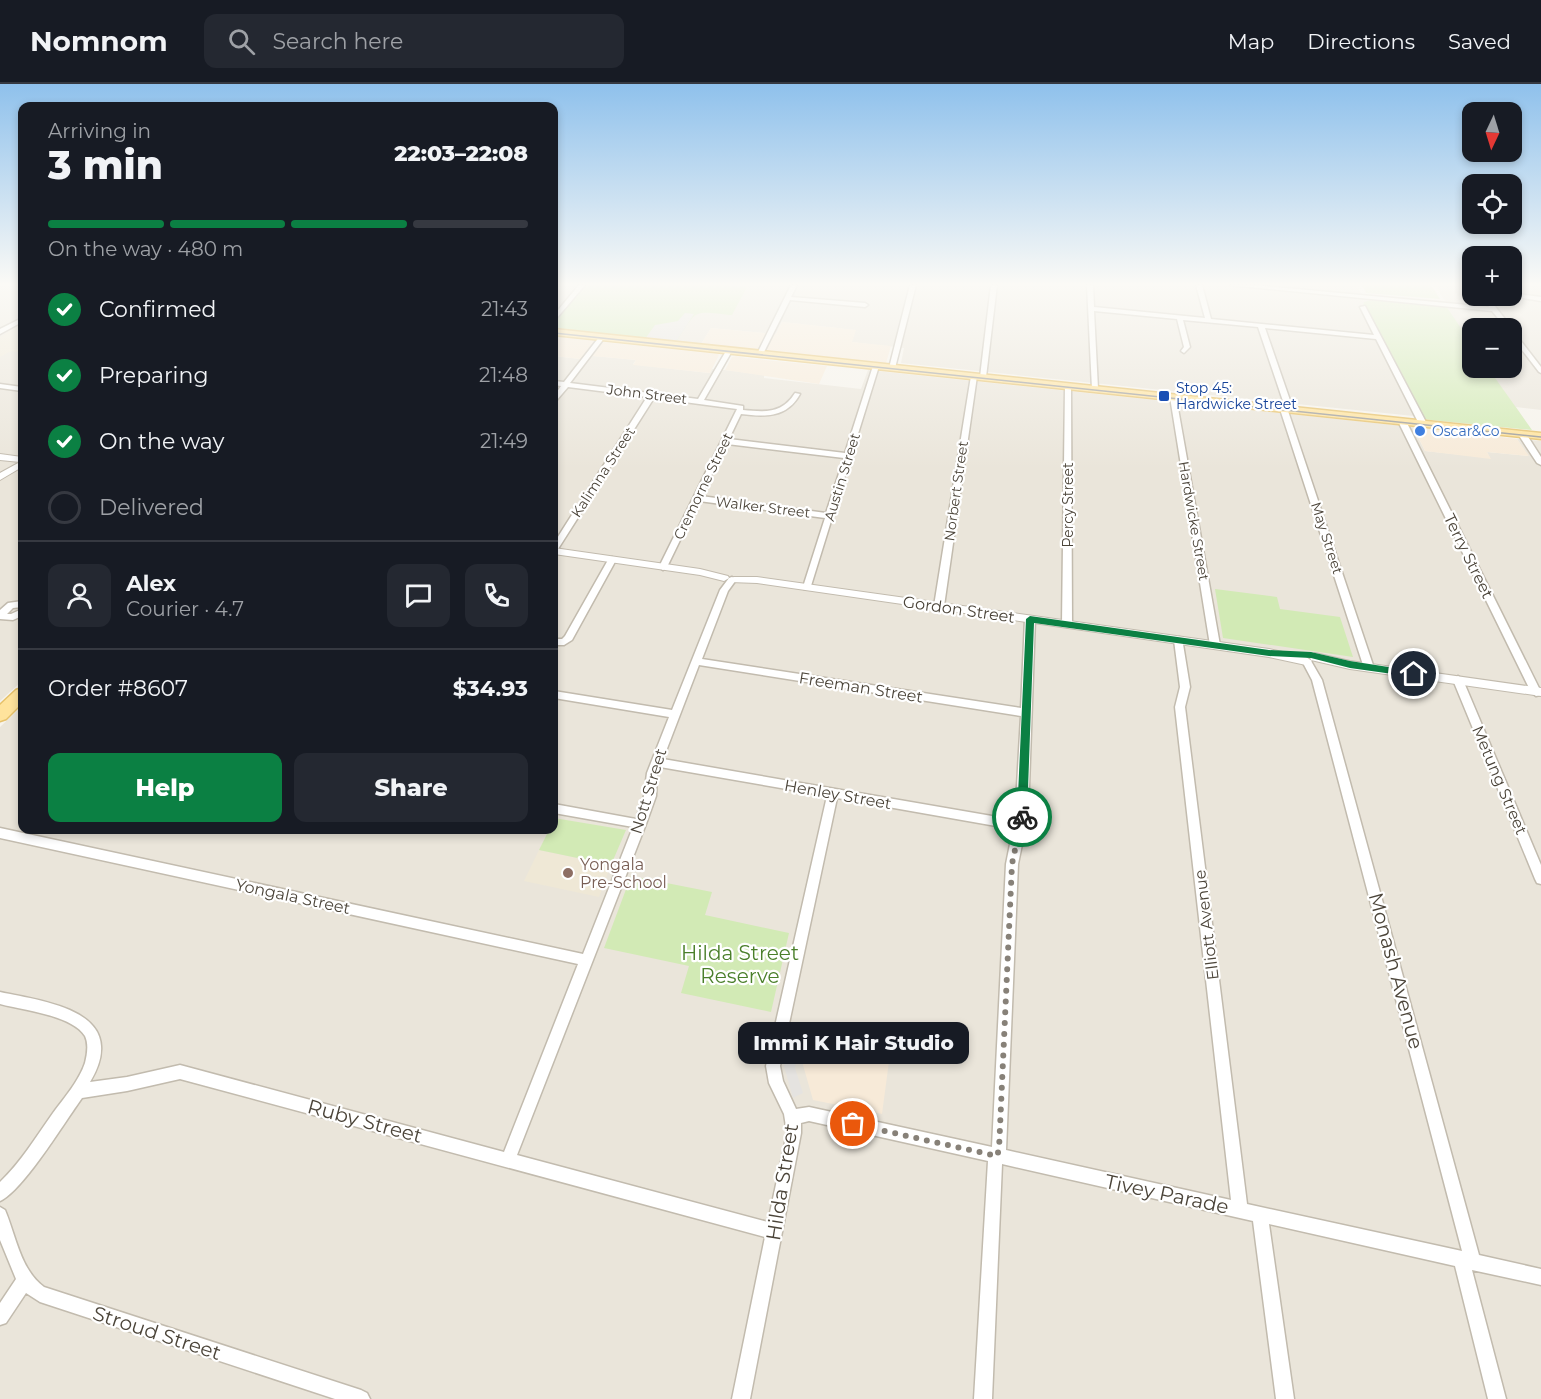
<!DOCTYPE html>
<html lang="en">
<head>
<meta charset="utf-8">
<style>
  :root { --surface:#171b24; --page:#242831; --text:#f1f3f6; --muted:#9ea1a6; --line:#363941; --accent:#0b8043 }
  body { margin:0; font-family:Montserrat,sans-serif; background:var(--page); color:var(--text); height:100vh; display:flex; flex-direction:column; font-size:22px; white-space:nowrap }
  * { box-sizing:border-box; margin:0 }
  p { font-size:20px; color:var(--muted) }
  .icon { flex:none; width:33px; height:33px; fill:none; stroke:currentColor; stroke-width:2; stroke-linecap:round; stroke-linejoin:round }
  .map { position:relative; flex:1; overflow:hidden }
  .details { position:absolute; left:18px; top:18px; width:540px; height:732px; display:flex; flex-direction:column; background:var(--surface); border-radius:12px; box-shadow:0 3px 9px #0003 }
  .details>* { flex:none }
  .needle { width:39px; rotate:184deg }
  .tools { position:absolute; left:1462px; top:18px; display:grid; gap:12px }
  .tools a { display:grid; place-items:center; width:60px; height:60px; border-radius:12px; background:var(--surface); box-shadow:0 3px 9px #0003; font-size:30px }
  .pin { position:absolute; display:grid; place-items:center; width:51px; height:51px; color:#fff; margin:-26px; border:3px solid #fff; border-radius:50%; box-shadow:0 2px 6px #0007 }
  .courier { position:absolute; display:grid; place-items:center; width:60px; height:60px; margin:-30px; border:4px solid #0b8043; border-radius:50%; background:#fff; color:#222; box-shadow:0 2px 8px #0007 }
  .bubble { position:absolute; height:42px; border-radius:12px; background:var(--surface); box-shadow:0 3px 9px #0003; font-size:20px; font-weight:800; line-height:42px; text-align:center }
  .head em { font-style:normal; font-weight:800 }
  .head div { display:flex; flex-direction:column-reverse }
  .head { display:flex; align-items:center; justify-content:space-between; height:102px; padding:0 30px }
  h1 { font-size:39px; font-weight:800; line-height:45px }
  .bar { display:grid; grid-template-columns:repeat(4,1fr); gap:9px 6px; align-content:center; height:72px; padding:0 30px }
  .bar i { height:8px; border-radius:4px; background:var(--line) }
  .bar .on { background:var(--accent) }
  .bar p { grid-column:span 4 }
  .line { display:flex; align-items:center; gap:15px; padding:0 30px; border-top:2px solid var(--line) }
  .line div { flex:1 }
  .round { display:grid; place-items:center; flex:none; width:63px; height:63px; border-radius:12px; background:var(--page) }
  ol { padding:0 30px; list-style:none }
  li { display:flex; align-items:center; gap:18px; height:66px }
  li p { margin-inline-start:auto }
  li .icon { padding:6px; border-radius:50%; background:var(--accent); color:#fff; stroke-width:4 }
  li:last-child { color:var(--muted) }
  li i { width:33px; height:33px; border:3px solid var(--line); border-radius:50% }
  .button { display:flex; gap:12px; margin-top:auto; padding:12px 30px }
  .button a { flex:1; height:69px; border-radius:12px; background:var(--accent); color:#fff; font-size:24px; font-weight:800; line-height:69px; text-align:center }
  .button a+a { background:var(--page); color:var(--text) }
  header { display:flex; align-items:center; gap:36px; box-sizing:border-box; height:84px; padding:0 30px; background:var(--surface); border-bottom:2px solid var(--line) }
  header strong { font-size:28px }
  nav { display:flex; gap:33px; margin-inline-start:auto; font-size:21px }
  .search { width:420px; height:54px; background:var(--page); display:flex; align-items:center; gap:15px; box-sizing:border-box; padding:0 21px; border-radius:12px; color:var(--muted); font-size:22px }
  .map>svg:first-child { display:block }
</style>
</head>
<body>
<header>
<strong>Nomnom</strong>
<div class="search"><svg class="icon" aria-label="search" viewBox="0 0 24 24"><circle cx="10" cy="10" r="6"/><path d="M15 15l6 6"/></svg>Search here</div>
<nav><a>Map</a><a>Directions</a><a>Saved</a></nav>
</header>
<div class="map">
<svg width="1541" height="1315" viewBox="0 0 1541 1315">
  <rect width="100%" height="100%" fill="#f6f3ec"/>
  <path fill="#eae5da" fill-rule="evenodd" d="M 0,201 L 22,201 L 22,597 L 0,617 Z
    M 554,201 L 1356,201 L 1362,210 L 1445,217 L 1435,201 L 1473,201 L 1473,212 L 1512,212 L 1512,201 L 1541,202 L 1541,326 L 1516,323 L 1530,344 L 901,279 L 904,264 L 851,258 L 855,246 L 782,238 L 776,250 L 711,244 L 701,260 L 676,258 L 688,238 L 554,225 ZM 1473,244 L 1512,244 L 1512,284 L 1473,284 Z
    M 583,271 L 636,276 L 633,280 L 638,281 L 709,289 L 712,285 L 725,286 L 764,291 L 764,294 L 861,305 L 868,286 L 1413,343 L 1425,367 L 1490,374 L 1487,368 L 1528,372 L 1517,355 L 1541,357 L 1541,1315 L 0,1315 L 0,643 L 22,622 L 22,746 L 554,746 L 554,272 L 580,275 Z"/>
  <path fill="#f7ead8" d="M 782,238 L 856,246 L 852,258 L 891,262 L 886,279 L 701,260 L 711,244 L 776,250 Z
    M 554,252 L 595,257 L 580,275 L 554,272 Z
    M 603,258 L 718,270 L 719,271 L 710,289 L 633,281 L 636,276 L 592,272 Z
    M 737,272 L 745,274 L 827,282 L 819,300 L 725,286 L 732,273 Z
    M 1413,343 L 1517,355 L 1529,372 L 1487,368 L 1491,375 L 1425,367 Z
    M 808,952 L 890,970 L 882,1030 L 813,1016 L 803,981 Z"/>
  <path fill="#efe8d6" d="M 22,240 L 22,266 L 18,268 L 11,267 L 0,273 L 0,253 Z
    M 539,766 L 611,781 L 599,813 L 524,797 Z"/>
  <path fill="#d2eab5" d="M 585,201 L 726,201 L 747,203 L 732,231 C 692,227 698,224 676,258 L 554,244 L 554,237 Z
    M 1362,201 L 1431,201 L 1440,215 L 1366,209 Z
    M 1379,214 L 1446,222 L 1473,262 L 1473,284 L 1488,284 L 1532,346 L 1421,335 L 1363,223 L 1364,218 Z
    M 1215,505 L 1277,513 L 1280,525 L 1340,533 L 1353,573 L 1223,554 Z
    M 554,734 L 626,746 L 611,781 L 539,766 L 549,746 L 554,746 Z
    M 631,792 L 712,808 L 705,831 L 789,849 L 771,928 L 681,909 L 689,882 L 604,864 Z"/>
  <path fill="#e5e3e0" d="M 685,229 L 694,230 L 676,258 L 645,255 L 655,241 L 678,237 Z
    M 790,953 L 800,956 L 795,984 L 803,1009 L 793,1014 L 784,982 Z"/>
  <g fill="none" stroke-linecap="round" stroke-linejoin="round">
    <defs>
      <path id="minor" d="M 579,201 L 585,201 L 556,235 L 554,236 L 554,231 Z
        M 791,201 L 797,201 L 791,213 L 865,219 L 868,221 L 865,223 L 790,216 L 763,270 L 758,271 L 757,270 Z
        M 910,201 L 916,201 L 895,284 L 892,286 L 889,284 Z
        M 991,201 L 997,201 L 986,293 L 983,295 L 980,293 Z
        M 1087,201 L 1093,201 L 1094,223 L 1205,234 L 1196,201 L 1202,201 L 1211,235 L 1374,251 L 1360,223 L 1365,222 L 1427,340 L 1426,342 L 1419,340 L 1376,255 L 1265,244 L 1293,325 L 1288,327 L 1374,584 L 1372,586 L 1366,586 L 1364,584 L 1280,325 L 1285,323 L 1258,243 L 1183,236 L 1190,263 L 1184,269 L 1181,267 L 1184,263 L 1177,235 L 1094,227 L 1098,305 L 1095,307 L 1092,305 Z
        M 1229,201 L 1253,201 L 1489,223 L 1481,212 L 1487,212 L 1512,244 L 1506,244 L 1492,227 Z
        M 1512,209 L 1541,213 L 1541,217 L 1510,212 Z
        M 22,234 L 22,238 L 0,250 L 0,245 Z
        M 1512,247 L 1514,248 L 1541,283 L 1541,289 L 1539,288 L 1512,253 Z
        M 602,251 L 605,253 L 570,299 L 698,315 L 726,267 L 731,266 L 732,267 L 704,316 L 743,322 L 743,326 C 765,328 782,330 795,309 L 800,310 C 787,334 765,333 741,330 L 729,355 L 845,369 L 873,282 L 878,281 L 879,282 L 810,505 L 804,505 L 803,503 L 825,434 L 699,417 L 667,483 L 663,486 L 659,483 L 737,325 L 654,314 L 558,465 L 554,467 L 554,459 L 647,313 L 568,303 L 556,317 L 554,318 L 554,312 L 561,302 L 554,301 L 554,297 L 564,298 L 600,252 ZM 727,360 L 844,374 L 826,429 L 701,412 Z
        M 974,290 L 977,292 L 944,522 L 939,525 L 934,522 L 971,292 Z
        M 0,300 L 22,303 L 22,307 L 0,304 Z
        M 1068,300 L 1071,302 L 1072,540 L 1067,543 L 1062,540 L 1065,302 Z
        M 1173,311 L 1176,313 L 1220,561 L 1215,564 L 1210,561 L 1170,313 Z
        M 1399,335 L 1406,337 L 1541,608 L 1540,611 L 1536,612 L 1531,608 L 1398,337 Z
        M 1519,348 L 1525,348 L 1541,373 L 1541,381 L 1537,379 L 1518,350 Z
        M 612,473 L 616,476 L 572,556 L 564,561 L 554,561 L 554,555 L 562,555 L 565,552 L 608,476 Z
        M 732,493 L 736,496 L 728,507 L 702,575 L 1021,624 L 1025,535 L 1027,533 L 1033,533 L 1035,535 L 1028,731 L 1018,780 L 1006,1066 L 1231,1116 L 1175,623 L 1180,603 L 1174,556 L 1179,553 L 1182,554 L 1190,603 L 1185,623 L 1247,1120 L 1462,1167 L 1312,596 L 1303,579 L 1308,576 L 1311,577 L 1322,596 L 1479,1171 L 1541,1185 L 1541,1201 L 1472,1186 L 1506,1315 L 1488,1315 L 1455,1182 L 1269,1140 L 1294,1315 L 1276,1315 L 1253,1137 L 1002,1080 L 992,1315 L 974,1315 L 988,1077 L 809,1037 L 801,1039 L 801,1049 L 750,1315 L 732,1315 L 765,1153 L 180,995 L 127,1007 L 82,1014 C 66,1036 23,1107 0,1117 L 0,1098 C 21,1078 36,1053 53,1029 C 64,1014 79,997 85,979 C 87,971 89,960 85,952 C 72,931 22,926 0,920 L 0,908 C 31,915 99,922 101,962 C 102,975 96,988 90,998 L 127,993 L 180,981 L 504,1068 L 578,880 L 0,754 L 0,744 L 583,870 L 633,743 L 554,729 L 554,720 L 636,735 L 644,712 L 647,689 L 669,633 L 554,614 L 554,607 L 672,626 L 720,506 L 729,494 ZM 699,581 L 1021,632 L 1015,736 L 663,675 ZM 660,683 L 827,712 L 766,982 L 769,999 L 784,1030 L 787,1049 L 768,1138 L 517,1071 L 646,740 L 656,712 L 657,689 ZM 837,714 L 1013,745 L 1006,780 L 992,1063 L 809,1023 L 796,1025 L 783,997 L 780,982 Z
        M 22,517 L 22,523 L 13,524 L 7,530 L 11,530 L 22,525 L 22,532 L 13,536 L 0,535 L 0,526 L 8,519 Z
        M 1458,592 L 1463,596 L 1541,781 L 1541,800 L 1537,799 L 1535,795 L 1453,596 Z
        M 0,1123 L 5,1126 C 16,1152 20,1185 44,1203 L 361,1306 L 367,1309 L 370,1315 L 335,1315 L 40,1218 L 26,1209 L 6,1239 L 0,1241 L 0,1219 L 16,1195 L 0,1156 Z"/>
      <path id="tertiary" d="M 0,370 L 22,373 L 22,383 L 0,396 L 0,389 L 20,378 L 0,376 Z
        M 554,464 L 700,485 L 728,492 L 729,494 L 724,497 L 700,491 L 554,470 Z
        M 734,493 L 757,493 L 1269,565 L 1306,573 L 1312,577 L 1306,581 L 1269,573 L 757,499 L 730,498 L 730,494 Z
        M 1315,569 L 1350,577 L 1541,604 L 1541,612 L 1350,585 L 1311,576 L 1310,573 Z"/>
      <path id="primary" d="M 554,245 L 1541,349 L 1541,355 L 554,251 Z
        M 22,604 L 22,619 L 6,635 L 0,637 L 0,621 L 16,606 Z"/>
    </defs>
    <use href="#minor" stroke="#c2bbae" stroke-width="3"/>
    <use href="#tertiary" stroke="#c2bbae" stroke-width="2"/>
    <use href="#primary" stroke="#e6c16a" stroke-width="3"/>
    <use href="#minor" fill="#fff" fill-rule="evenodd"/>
    <use href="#tertiary" fill="#fff" fill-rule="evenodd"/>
    <use href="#primary" fill="#ffe39c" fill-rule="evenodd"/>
    <path stroke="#9a9a9a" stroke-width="1.5" d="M 554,249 L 1541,353"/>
  </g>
  <linearGradient id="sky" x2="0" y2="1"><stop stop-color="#8fc1ec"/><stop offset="0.52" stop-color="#fbfaf6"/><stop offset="1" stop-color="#fbfaf6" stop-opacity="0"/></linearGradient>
  <rect width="1541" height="385" fill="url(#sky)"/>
  <path fill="#0b8043" d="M 1030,532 L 1269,566 L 1311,568 L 1350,577 L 1414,587 L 1418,590 L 1414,593 L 1350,584 L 1311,574 L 1269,572 L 1034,539 L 1027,733 L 1022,737 L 1017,733 L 1026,535 Z"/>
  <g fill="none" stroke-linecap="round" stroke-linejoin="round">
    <path stroke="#878178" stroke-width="6" stroke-dasharray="0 10.8" d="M 853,1040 L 997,1072 L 999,1065 L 1012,780 L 1022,733"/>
  </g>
  <rect fill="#1a4fb4" stroke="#fff" stroke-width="2" x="1158" y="306" width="12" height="12" rx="3"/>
  <circle fill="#3f7fe0" stroke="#fff" stroke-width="2" cx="1420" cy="347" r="6"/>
  <circle fill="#8d6e63" stroke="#fff" stroke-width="2" cx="568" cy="789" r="6"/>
  <g text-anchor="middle" stroke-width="4.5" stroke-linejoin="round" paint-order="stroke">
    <g font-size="14" fill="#164399" stroke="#fff" text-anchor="start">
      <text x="1176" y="309">Stop 45:<tspan x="1176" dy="16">Hardwicke Street</tspan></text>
    </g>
    <g font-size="14" fill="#4b4439" stroke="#fff">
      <text transform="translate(647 310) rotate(7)" y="5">John Street</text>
      <text transform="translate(603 388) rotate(-57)" y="5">Kalimna Street</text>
      <text transform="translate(842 393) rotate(-73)" y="5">Austin Street</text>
      <text transform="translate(703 402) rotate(-64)" y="5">Cremorne Street</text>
      <text transform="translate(956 407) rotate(-82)" y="5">Norbert Street</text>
      <text transform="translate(1068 421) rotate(-90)" y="5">Percy Street</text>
      <text transform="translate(763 423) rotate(7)" y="5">Walker Street</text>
      <text transform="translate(1194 437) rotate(80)" y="5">Hardwicke Street</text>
      <text transform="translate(1327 454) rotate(72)" y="5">May Street</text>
    </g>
    <g font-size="14" fill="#366cbe" stroke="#fff" text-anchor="start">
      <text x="1432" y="352">Oscar&amp;Co</text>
    </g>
    <g font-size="16" fill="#4b4439" stroke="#fff">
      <text transform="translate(1469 472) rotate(64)" y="6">Terry Street</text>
      <text transform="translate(959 525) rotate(8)" y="6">Gordon Street</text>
      <text transform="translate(861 603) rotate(9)" y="6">Freeman Street</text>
      <text transform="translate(1500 696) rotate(67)" y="6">Metung Street</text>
      <text transform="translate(648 707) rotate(-73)" y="6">Nott Street</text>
      <text transform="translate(838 710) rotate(10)" y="6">Henley Street</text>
      <text transform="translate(293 812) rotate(12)" y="6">Yongala Street</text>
      <text transform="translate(1206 841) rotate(-97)" y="6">Elliott Avenue</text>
    </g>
    <g font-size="16" fill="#785e54" stroke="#fff" text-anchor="start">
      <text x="580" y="786">Yongala<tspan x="580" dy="18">Pre-School</tspan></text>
    </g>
    <g font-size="20" fill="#4a7f2a" stroke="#fff">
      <text x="740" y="876">Hilda Street<tspan x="740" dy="23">Reserve</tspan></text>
    </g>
    <g font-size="20" fill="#4b4439" stroke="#fff">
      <text transform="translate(1396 887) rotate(75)" y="7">Monash Avenue</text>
      <text transform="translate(365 1037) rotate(15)" y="7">Ruby Street</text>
      <text transform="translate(782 1098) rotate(-81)" y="7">Hilda Street</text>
      <text transform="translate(1167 1110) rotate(12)" y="7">Tivey Parade</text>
      <text transform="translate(157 1249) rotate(18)" y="7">Stroud Street</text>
    </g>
  </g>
</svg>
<div class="tools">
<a><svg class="needle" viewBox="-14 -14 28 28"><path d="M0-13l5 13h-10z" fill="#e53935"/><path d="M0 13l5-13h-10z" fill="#9ea1a6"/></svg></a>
<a><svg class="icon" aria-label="locate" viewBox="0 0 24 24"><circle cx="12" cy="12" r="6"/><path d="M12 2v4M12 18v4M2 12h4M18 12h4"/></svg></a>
<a>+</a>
<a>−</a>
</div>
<div class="pin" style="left:853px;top:1040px;background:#ea580c"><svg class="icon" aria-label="bag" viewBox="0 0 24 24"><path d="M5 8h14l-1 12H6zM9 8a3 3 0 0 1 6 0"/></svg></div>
<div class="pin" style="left:1414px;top:590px;background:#1f2937"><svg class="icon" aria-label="home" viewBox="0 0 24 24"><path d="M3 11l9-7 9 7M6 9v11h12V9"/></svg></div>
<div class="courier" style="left:1022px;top:733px"><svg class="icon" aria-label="bike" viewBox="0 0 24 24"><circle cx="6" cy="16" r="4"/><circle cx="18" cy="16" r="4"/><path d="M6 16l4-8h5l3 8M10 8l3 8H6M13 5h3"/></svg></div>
<div class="bubble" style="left:738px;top:938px;width:231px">Immi K Hair Studio</div>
<section class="details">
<div class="head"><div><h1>3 min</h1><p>Arriving in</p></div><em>22:03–22:08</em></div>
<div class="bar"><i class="on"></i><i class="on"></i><i class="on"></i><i></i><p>On the way · 480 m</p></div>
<ol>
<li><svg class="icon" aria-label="check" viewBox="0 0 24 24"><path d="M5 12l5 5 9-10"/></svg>Confirmed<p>21:43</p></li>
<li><svg class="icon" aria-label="check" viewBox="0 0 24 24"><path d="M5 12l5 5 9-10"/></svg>Preparing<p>21:48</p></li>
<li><svg class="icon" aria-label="check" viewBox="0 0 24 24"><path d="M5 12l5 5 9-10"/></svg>On the way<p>21:49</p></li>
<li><i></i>Delivered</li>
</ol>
<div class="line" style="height:108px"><a class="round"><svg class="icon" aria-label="person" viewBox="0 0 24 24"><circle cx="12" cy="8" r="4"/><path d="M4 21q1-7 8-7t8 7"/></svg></a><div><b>Alex</b><p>Courier · 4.7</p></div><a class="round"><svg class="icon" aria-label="chat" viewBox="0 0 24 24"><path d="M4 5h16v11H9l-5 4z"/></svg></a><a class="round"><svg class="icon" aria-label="phone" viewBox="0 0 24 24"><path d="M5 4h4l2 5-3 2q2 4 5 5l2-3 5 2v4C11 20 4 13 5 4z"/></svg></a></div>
<div class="line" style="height:78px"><div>Order #8607</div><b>$34.93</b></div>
<div class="button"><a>Help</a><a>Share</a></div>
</section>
</div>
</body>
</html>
